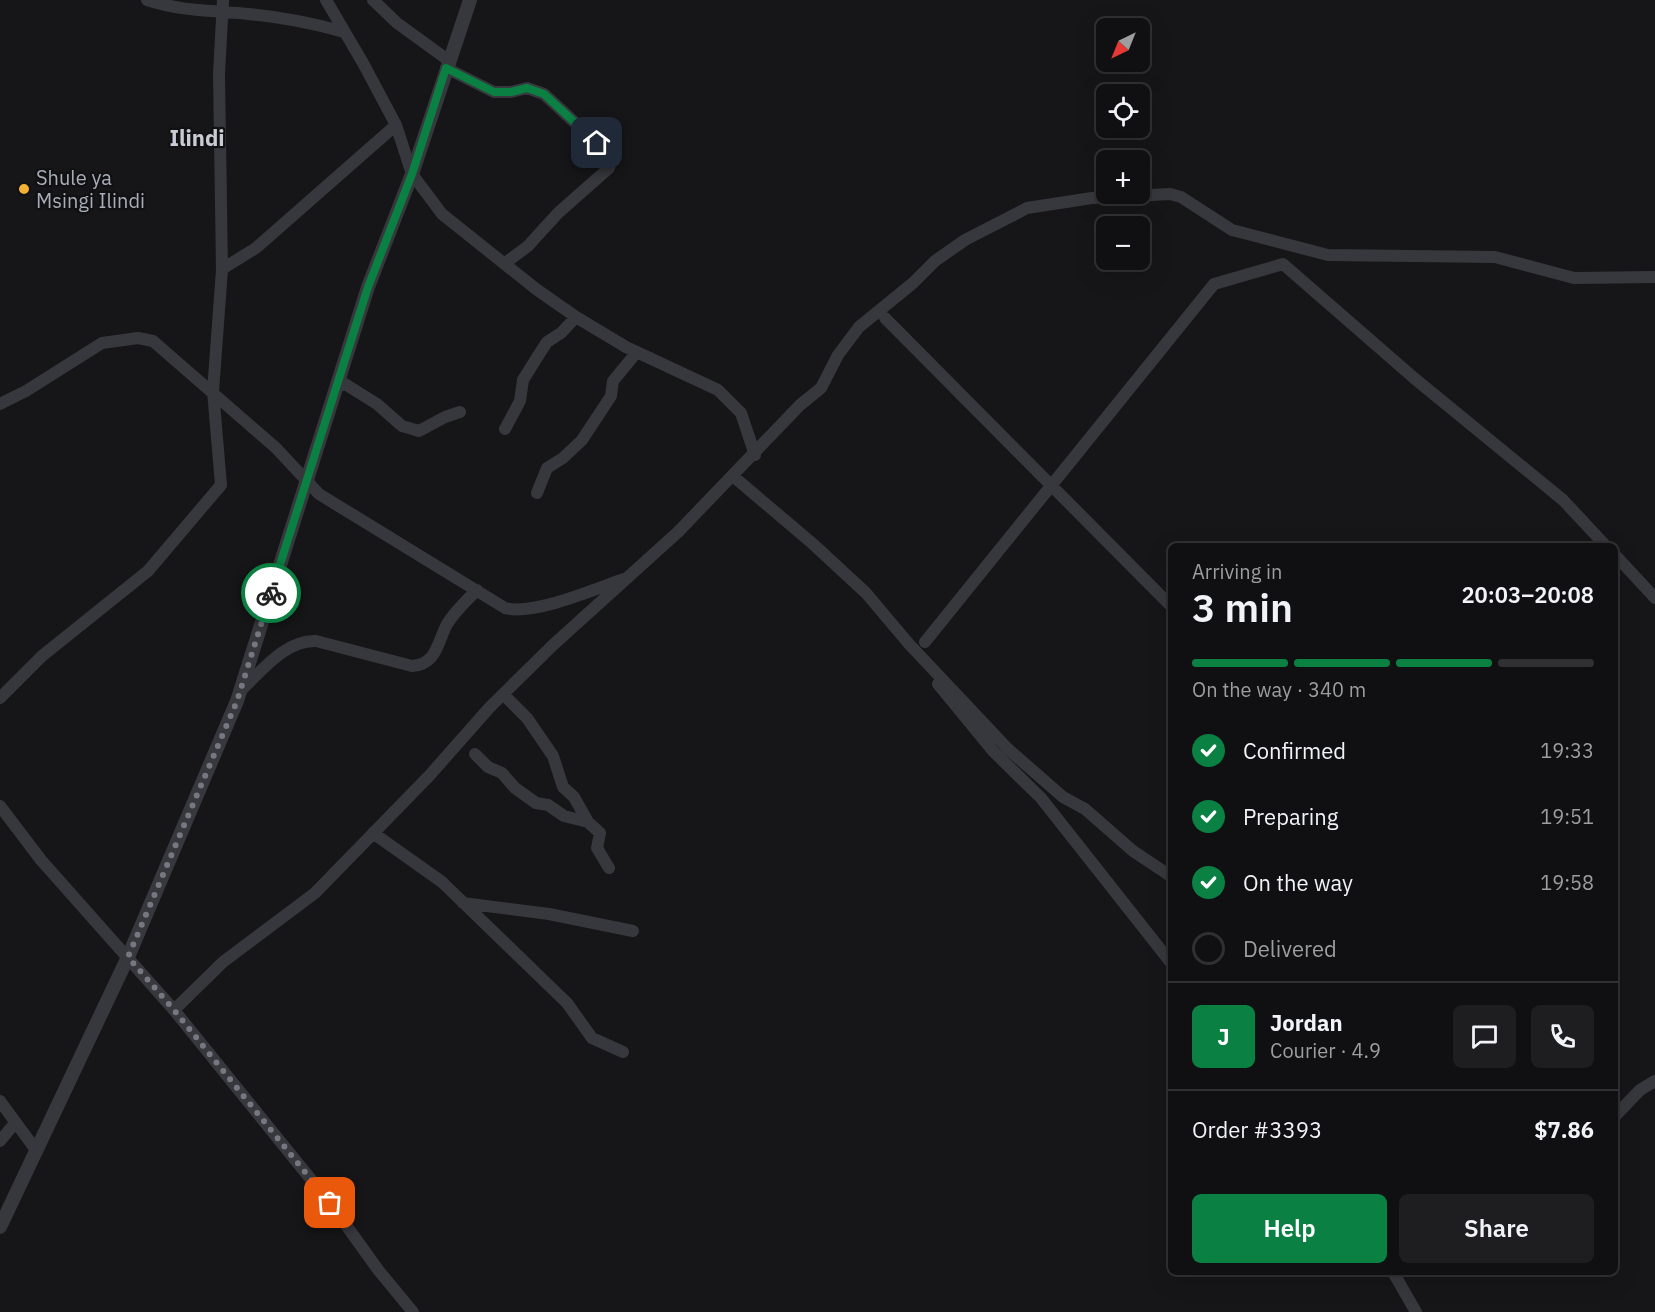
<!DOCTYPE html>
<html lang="en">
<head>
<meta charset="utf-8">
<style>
  :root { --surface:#101012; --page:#1e1e20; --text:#f1f3f6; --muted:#9c9d9f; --line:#303032; --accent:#0b8043 }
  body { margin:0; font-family:"IBM Plex Sans",sans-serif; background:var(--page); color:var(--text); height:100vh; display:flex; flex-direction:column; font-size:22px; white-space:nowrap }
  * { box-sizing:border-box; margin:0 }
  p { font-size:20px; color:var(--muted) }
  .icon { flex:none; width:33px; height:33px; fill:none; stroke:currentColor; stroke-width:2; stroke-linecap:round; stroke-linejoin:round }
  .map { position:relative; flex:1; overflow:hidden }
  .side { position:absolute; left:1168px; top:543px; width:450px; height:732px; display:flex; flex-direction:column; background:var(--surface); border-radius:9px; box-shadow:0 6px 24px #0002,0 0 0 2px var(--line) }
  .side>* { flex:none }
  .needle { width:39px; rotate:223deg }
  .buttons { position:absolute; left:1096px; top:18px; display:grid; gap:12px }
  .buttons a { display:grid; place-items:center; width:54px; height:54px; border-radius:9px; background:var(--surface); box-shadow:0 6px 24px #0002,0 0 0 2px var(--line); font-size:30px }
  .pin { position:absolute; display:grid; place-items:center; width:51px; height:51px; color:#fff; margin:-26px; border-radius:12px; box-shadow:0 3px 9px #0006 }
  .courier { position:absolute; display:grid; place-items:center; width:60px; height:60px; margin:-30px; border:4px solid #0b8043; border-radius:50%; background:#fff; color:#222; box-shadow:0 2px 8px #0007 }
  .overview em { font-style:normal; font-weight:600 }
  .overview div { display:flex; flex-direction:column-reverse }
  .overview { display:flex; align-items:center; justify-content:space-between; height:102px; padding:0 24px }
  h1 { font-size:39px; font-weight:600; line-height:45px }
  .bar { display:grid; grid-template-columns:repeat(4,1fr); gap:9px 6px; align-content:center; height:72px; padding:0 24px }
  .bar i { height:8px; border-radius:4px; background:var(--line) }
  .bar .on { background:var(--accent) }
  .bar p { grid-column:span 4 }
  .line { display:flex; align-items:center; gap:15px; padding:0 24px; border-top:2px solid var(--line) }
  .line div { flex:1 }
  .round { display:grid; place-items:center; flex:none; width:63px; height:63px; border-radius:9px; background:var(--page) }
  ol { padding:0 24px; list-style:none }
  li { display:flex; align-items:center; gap:18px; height:66px }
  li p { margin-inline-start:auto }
  li .icon { padding:6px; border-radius:50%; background:var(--accent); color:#fff; stroke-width:4 }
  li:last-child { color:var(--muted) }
  li i { width:33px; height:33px; border:3px solid var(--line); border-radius:50% }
  .cta { display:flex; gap:12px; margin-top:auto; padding:12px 24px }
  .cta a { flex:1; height:69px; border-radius:9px; background:var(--accent); color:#fff; font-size:24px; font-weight:600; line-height:69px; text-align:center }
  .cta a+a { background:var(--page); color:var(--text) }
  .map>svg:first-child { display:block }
</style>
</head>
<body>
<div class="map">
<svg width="1655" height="1312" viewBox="0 0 1655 1312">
  <rect width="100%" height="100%" fill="#161618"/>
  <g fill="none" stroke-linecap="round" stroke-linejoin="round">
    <path stroke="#37383d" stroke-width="12" d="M 147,0 C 184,12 212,10 248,14 C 281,17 312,23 344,32
      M 326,0 L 363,63 L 396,125 L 412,174 L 442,214 L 536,289 L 576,317 L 626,347 L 718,390 L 741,413 L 755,455
      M 373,0 L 397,23 L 448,60
      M 446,68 L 494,92 L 511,92 L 527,88 L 544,94 L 612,157 L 609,168 L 558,213 L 528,246 L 504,264
      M 222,269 L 256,248 L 396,125
      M 885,318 L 1172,607
      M 336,386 L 345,384 L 377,404 L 402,426 L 419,431 L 445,417 L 460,412
      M 0,404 L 26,391 L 102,343 L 138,338 L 153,341 L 276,448 L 319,494 L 505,608 C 535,616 596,588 627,578
      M 505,429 L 520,401 L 523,380 L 536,359 L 547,342 L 561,333 L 576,317
      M 734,477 L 813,544 L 866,593 L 909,644 L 1008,749 L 1063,797 L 1085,809 L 1133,851 L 1172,877
      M 537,493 L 547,468 L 563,458 L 582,440 L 611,396 L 613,381 L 637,352
      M 1616,556 L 1655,598
      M 925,642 L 1214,284 L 1283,264 L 1414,378 L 1563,500 L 1606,546
      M 938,684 L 993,751 L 1041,798 L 1172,964
      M 240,691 C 262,671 285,640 316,641 L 412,666 C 436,664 437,645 446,626 C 453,613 466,601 477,590
      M 503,694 L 527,718 L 553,756 L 563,787 L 574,797 L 588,822
      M 0,698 L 42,656 L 148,571 L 221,485 L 213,391 L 222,270 L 219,74 L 223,0
      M 475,754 L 488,767 L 502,773 L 515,788 L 536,803 L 548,805 L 564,816 L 588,822 L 600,833 L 597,848 L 609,868
      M 0,806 L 41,860 L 174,1010 L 330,1203 L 379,1271 L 413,1312
      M 373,833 L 442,882 L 567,1003 L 592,1038 L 623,1052
      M 463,903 L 549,914 L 633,931
      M 174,1010 L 223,962 L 315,893 L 429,776 L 490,707 L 553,645 L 678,532 L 800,405 L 821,388 L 838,355 L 859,327 L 913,283 L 935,261 L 965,240 L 1027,208 L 1092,198 L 1170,194 L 1181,197 L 1232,230 L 1328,255 L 1495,257 L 1574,278 L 1655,277
      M 0,1101 L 36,1150
      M 1616,1115 L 1640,1090 L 1655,1081
      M 0,1141 L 15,1123
      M 1393,1272 L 1416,1312"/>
    <path stroke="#37383d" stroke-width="14" d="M 0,1227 L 128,957 L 237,701 L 368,287 L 412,174 L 470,0"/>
  </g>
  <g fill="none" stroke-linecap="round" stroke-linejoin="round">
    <path stroke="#757880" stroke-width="6" stroke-dasharray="0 10.8" d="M 271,593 L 237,701 L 128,957 L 174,1010 L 330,1203"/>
    <path stroke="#0b8043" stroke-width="8" d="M 271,593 L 368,287 L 412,174 L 446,68 L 494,92 L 511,92 L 527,88 L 544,94 L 597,143"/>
  </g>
  <circle fill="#f2b134" stroke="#111113" stroke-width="2" cx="24" cy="189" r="6"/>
  <g text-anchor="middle" stroke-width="4.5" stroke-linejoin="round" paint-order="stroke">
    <g font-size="20" fill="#a8adb8" stroke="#111113" text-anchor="start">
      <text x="36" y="185">Shule ya<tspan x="36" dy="23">Msingi Ilindi</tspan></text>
    </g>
    <g font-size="22" font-weight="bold" fill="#c9ccd4" stroke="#111113">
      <text x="197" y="146">Ilindi</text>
    </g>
  </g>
</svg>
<div class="buttons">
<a><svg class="needle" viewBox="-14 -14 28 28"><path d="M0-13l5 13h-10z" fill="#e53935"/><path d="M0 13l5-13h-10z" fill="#9c9d9f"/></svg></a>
<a><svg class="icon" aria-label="locate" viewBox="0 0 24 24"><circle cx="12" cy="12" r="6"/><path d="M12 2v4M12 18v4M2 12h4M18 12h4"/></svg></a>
<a>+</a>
<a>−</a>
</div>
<div class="pin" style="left:330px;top:1203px;background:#ea580c"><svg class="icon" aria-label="bag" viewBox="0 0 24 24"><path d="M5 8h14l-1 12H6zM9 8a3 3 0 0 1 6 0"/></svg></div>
<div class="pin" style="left:597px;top:143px;background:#1f2937"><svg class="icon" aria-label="home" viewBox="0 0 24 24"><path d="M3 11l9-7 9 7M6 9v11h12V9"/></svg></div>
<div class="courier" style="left:271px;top:593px"><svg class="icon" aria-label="bike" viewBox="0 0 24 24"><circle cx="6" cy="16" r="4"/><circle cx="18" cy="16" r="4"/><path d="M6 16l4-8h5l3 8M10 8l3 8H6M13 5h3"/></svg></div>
<section class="side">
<div class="overview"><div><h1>3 min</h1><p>Arriving in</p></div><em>20:03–20:08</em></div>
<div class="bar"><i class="on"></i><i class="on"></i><i class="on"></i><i></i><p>On the way · 340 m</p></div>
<ol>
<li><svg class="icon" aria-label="check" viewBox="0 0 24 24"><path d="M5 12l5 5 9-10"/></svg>Confirmed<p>19:33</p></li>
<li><svg class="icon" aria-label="check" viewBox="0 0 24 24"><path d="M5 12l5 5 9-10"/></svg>Preparing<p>19:51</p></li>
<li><svg class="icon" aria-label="check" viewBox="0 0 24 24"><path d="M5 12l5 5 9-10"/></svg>On the way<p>19:58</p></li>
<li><i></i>Delivered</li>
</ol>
<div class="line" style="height:108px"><b class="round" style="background:var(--accent);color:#fff">J</b><div><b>Jordan</b><p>Courier · 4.9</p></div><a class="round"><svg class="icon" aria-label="chat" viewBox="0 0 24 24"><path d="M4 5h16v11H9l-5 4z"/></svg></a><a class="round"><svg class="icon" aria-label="phone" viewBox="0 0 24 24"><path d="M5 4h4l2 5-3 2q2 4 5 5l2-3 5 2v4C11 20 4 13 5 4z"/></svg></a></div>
<div class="line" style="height:78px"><div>Order #3393</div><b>$7.86</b></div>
<div class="cta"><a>Help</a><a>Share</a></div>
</section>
</div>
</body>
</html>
